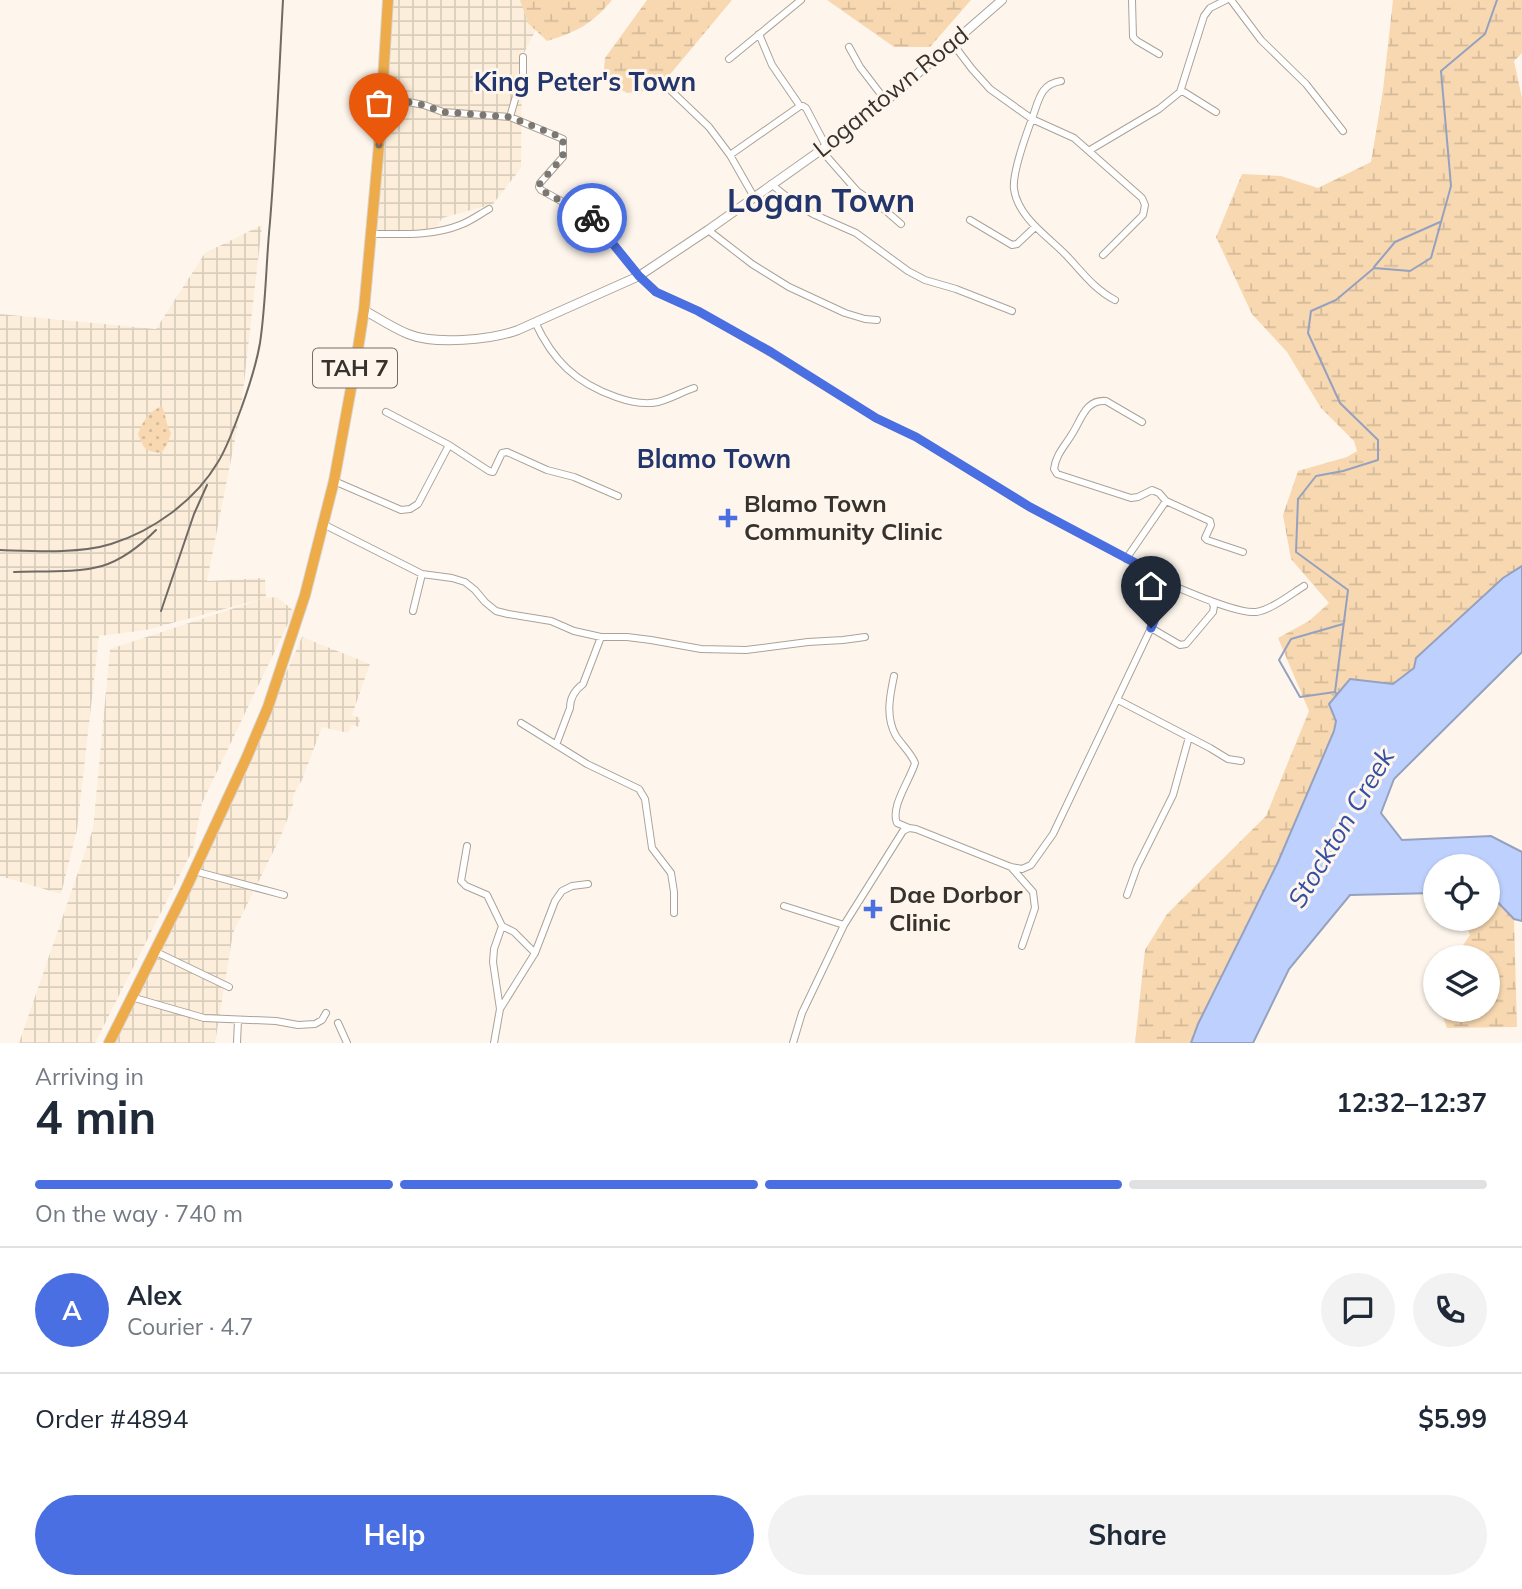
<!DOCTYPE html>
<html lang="en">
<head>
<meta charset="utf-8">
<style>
  :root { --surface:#fff; --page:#f2f2f3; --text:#1f2937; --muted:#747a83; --line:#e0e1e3; --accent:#4a6fe2 }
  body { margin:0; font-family:Mulish,sans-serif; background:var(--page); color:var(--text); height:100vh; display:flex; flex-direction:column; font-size:26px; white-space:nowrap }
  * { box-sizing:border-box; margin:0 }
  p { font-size:23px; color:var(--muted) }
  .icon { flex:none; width:38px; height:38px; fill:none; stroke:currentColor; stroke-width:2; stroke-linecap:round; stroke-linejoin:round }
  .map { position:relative; height:1043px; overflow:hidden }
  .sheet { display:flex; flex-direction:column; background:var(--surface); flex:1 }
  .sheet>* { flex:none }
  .fabs { position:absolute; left:1423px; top:854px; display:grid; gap:14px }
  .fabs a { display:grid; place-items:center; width:77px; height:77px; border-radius:50%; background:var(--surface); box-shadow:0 2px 5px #0004; font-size:35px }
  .pin { position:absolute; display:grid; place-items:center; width:60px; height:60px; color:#fff; margin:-72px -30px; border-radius:50% 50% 50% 0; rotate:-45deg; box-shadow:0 0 7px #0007 }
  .pin .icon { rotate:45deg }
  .courier { position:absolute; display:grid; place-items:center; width:70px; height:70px; margin:-35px; border:5px solid #4a6fe2; border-radius:50%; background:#fff; color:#222; box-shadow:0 2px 9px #0007 }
  .head em { font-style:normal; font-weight:700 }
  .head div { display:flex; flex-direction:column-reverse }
  .head { display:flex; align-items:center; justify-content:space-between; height:119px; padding:0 35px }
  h1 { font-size:46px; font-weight:700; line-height:52px }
  .bar { display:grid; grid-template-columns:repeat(4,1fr); gap:10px 7px; align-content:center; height:84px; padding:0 35px }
  .bar i { height:9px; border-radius:5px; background:var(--line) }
  .bar .selected { background:var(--accent) }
  .bar p { grid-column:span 4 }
  .line { display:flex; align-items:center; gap:18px; padding:0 35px; border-top:2px solid var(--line) }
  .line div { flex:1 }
  .round { display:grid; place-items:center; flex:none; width:74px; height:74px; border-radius:37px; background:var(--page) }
  .button { display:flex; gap:14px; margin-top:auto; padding:14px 35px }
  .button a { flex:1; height:80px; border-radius:42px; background:var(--accent); color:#fff; font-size:28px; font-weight:700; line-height:80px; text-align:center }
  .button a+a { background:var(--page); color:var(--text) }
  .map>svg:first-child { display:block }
</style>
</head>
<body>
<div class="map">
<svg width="1522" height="1043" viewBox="0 0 1522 1043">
  <defs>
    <pattern id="industrial-grid" width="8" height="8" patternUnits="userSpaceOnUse" patternTransform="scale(1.75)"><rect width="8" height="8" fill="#fdeedb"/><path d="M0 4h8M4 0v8" fill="none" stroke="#d9cdbc"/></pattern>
    <pattern id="grass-dots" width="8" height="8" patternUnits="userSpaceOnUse" patternTransform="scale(1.75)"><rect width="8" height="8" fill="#f7d8b1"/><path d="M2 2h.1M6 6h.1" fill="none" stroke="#d4ba99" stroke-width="1.8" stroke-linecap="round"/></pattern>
    <pattern id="wetland-marsh" width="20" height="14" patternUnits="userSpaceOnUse" patternTransform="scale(1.75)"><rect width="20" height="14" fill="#f7d8b1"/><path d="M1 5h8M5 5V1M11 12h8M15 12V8" fill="none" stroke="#d4ba99"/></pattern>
  </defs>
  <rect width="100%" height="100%" fill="#fef6ec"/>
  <path fill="url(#industrial-grid)" d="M 388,0 L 523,0 L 543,16 L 522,57 L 521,168 L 493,204 L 442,218 L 435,230 L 373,233 Z
    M 262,225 L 241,409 L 207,581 L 265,578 L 266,598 L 277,597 L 294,611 L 202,803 L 193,849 L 95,1043 L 19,1043 L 93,829 L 110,649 L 265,598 L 146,630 L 99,636 L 77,830 L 61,894 L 0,876 L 0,314 L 156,329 L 205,253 Z
    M 302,637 L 370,664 L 352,715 L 360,718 L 359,727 L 352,725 L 348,733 L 322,727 L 302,780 L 293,795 L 293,805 L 280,838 L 233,933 L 215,1043 L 115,1043 L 201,865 Z"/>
  <path fill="url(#grass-dots)" d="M 162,406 C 166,416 166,424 171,433 L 167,445 L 161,453 C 144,451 144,449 138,434 C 143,421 148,412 162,406 Z"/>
  <path fill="url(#wetland-marsh)" d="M 520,0 L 612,0 C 591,25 578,31 547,41 L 528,23 Z
    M 647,0 L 732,0 L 657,90 L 627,93 L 603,80 L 605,58 Z
    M 827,0 L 971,0 L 930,47 L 894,47 Z
    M 1393,0 L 1522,0 L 1522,53 L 1514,61 L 1522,98 L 1522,566 L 1503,578 L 1417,658 L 1414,668 L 1393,685 L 1350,679 L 1329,704 L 1336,721 L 1334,731 L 1278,862 L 1198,1024 L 1191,1043 L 1135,1043 L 1145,950 L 1167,914 L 1266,816 L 1309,711 L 1278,638 L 1309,621 L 1329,603 L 1291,559 L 1283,515 L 1298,471 L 1347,457 L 1357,451 L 1354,441 L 1321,408 L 1287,352 L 1252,314 L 1216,237 L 1242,174 L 1281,176 L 1318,188 L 1371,162 L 1383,90 Z
    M 1488,892 L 1514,919 L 1517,1027 L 1447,1028 L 1440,1010 L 1488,1010 L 1488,957 L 1455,957 L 1470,935 L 1464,919 L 1488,919 Z"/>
  <path fill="#bed1fe" stroke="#95a1bf" stroke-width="2" d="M 1522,566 L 1522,652 L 1394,779 L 1381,813 L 1402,840 L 1491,836 L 1522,852 L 1522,921 L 1514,919 L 1488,892 L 1488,866 L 1435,866 L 1435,893 L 1350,895 L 1289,969 L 1253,1043 L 1191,1043 L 1198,1024 L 1278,862 L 1334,731 L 1336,721 L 1329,704 L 1350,679 L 1393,684 L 1414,668 L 1416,658 L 1503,578 Z"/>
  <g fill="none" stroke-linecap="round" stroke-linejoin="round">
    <path stroke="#95a1bf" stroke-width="2" d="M 1374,267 L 1395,242 L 1440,222
      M 1335,692 L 1300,697 L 1279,660 L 1291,639 L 1343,624
      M 1337,694 L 1335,692 L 1348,590 L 1296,552 L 1298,499 L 1316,476 L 1343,471 L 1378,460 L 1378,440 L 1340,403 L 1308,333 L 1311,311 L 1336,300 L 1374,268 L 1410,271 L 1431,258 L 1451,186 L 1441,71 L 1485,34 L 1497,0"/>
    <defs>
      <path id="street" d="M 1132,0 L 1133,37 L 1137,41 L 1159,54
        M 1231,0 L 1261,40 L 1306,84 L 1343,131
        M 759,34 L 772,65 L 800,106
        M 953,44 L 972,69 L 990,89 L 1032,119 L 1074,138 L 1142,198 L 1145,205 L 1143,215 L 1103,255
        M 849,47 L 860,67 L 886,101
        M 729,59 L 801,0
        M 1061,81 C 1041,84 1039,99 1033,116 C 1027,132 1012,173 1014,189 C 1018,218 1049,237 1067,256 C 1082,272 1095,290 1115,300
        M 665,85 L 709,127 L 730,155 L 754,197
        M 1180,92 L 1204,16 L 1210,8 L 1226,0
        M 382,97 L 424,105 L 443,112 L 510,117 L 563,139 L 563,157 L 540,183 L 539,187 L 541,190 L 592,218 L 639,276 L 656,292 L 698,311 L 771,353 L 876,418 L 916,437 L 1029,507 L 1162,577 L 1167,583 L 1166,592 L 1151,628 L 1053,834 L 1031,865 L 1022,869 L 1011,867 L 916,829 L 909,828 L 903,831 L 844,925 L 802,1013 L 793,1043
        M 510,117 L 516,96 L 523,80 L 523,57
        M 821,150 L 857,191 L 886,211 L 901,224
        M 1090,150 L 1159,109 L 1180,92 L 1184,92 L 1216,112
        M 730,155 L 800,106 L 803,106 L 806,108 L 826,146
        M 771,184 L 796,204 L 813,214 L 856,233 L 908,271 L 925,280 L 956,289 L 1012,311
        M 970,220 L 1012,245 L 1017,244 L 1035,227
        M 708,230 L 752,264 L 789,287 L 845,313 L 865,319 L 877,320
        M 371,234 C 401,234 433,236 460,225 C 471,221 480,214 489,209
        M 535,322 C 553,361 576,383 616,397 C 630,402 644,405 658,402 C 670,399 682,392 694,388
        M 386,412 L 449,445 L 489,471 L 493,472 L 502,453 L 507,452 L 547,470 L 574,477 L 618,496
        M 1142,422 L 1106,401 C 1085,399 1081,421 1072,434 C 1065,446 1056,454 1054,469 L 1057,474 L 1131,498 L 1138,497 L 1152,490 L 1159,493 L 1166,501
        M 334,481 L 401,510 L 410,509 L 418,504 L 449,445
        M 323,524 L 422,574 L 452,578 L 465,582 L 475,590 L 485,602 L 496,611 L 508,614 L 551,621 L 574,631 L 601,637 L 627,637 L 651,640 L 701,649 L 746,650 L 808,642 L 843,640 L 865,637
        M 1126,559 L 1166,501 L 1210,521 L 1211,525 L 1205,538 L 1207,540 L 1243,552
        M 1167,583 C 1186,591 1237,614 1256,612 C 1271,610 1291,594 1304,586
        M 413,611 L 422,574
        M 1151,628 L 1180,645 L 1186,644 L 1213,612 L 1214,606 L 1211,601
        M 894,676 C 890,695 885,717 896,736 C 902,745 911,753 915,763 C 910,780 890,807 897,823 L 909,828
        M 1118,700 L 1210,748 L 1228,759 L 1241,761
        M 521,723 L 587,764 L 639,789 L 645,799 L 652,848 L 671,873 L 674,892 L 674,913
        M 556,745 L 570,708 C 570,698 575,690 583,684 L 601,637
        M 467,846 L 461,881 L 466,886 L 487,895 L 502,926 L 514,932 L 535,953
        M 1011,867 L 1033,892 L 1035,908 L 1022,946
        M 194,871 L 284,895
        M 1127,895 L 1137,867 L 1173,795 L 1189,737
        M 784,906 L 844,925
        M 154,951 L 229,987
        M 131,997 L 204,1018 L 276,1021 L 298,1025 L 315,1024 L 322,1020 L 326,1013
        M 500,1009 L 493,962 L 494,949 L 502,926
        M 338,1023 L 347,1043
        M 237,1043 L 238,1020
        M 494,1043 L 500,1009 L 535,953 L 555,901 L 562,891 L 572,886 L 588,884"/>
      <path id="secondary" d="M 364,310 C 378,318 393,328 408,334 C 435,345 491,340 518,330 L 639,276 L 708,230 L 821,150 L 886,101 L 1002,0"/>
      <path id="highway" d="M 109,1043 L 183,895 L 246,759 L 268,707 L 305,595 L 334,481 L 356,361 L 364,310 L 379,145 L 388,0"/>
    </defs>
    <use href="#street" stroke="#aca297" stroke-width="8"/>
    <use href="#secondary" stroke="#aca297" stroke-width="10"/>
    <use href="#highway" stroke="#d7d6d5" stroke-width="12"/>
    <use href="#street" stroke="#fff" stroke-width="6"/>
    <use href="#secondary" stroke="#fff" stroke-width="8"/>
    <use href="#highway" stroke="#edab49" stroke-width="10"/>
    <path stroke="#6f6a64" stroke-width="2" d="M 0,550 C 33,551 79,554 111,544 C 153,531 195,501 218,462 C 228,446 234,427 241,409 C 249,387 256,366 260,343 C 266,303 266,262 270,222 C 276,148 279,74 283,0
      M 14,572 C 40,571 78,573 102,566 C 122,560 141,545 156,530
      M 161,611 L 194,514 L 207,485"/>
  </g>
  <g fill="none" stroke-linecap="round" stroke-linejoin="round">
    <path stroke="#7c7770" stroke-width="7" stroke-dasharray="0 12.6" d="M 379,145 L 382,97 L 424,105 L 443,112 L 510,117 L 563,138 L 563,157 L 540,183 L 539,187 L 541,190 L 592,218"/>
    <path stroke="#4a6fe2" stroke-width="9" d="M 592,218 L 639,276 L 656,292 L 698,311 L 771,352 L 876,418 L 916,437 L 1030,507 L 1162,577 L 1167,583 L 1166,592 L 1151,628"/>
  </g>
  <g fill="#4a6fe2" stroke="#fef6ec" stroke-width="2.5">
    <path d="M724.5 507.5h7v7h7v7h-7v7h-7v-7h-7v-7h7z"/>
    <path d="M869.5 898.5h7v7h7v7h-7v7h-7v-7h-7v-7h7z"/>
  </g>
  <g text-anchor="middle" stroke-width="6" stroke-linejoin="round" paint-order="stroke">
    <rect fill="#fef6ec" stroke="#726d66" stroke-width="2" x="313" y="348.5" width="84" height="39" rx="5"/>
    <g font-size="23" font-weight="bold" fill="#36322d">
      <text x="355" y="376">TAH 7</text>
    </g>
    <g font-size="24" fill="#36322d" stroke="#fef6ec">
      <text transform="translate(891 92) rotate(-39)" y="8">Logantown Road</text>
    </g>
    <g font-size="24" font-weight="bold" fill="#36322d" stroke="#fef6ec" text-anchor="start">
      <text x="744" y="512">Blamo Town<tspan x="744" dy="28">Community Clinic</tspan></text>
      <text x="889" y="903">Dae Dorbor<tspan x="889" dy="28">Clinic</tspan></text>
    </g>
    <g font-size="26" font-weight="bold" fill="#22356d" stroke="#fef6ec">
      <text x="585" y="91">King Peter's Town</text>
      <text x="714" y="468">Blamo Town</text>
    </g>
    <g font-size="26" font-style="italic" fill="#344fa3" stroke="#fef6ec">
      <text transform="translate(1341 828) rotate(-59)" y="9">Stockton Creek</text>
    </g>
    <g font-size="32" font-weight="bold" fill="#22356d" stroke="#fef6ec">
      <text x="821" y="212">Logan Town</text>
    </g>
  </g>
</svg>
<div class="fabs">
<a><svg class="icon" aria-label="locate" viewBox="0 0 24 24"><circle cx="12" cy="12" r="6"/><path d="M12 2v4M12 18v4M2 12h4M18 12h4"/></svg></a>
<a><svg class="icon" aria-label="layers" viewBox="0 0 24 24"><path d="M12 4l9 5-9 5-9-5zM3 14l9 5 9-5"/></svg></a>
</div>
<div class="pin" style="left:379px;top:145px;background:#ea580c"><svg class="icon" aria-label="bag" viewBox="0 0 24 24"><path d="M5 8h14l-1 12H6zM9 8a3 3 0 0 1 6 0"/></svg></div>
<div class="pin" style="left:1151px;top:628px;background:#1f2937"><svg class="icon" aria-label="home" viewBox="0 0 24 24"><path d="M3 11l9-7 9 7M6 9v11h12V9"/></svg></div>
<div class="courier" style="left:592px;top:218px"><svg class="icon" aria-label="bike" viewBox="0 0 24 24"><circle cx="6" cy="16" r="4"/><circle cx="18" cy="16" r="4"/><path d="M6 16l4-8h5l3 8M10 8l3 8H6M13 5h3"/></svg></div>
</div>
<section class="sheet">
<div class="head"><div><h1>4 min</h1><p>Arriving in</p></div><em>12:32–12:37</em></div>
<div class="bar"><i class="selected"></i><i class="selected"></i><i class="selected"></i><i></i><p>On the way · 740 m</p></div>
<div class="line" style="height:126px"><b class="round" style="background:var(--accent);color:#fff">A</b><div><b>Alex</b><p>Courier · 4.7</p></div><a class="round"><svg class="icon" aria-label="chat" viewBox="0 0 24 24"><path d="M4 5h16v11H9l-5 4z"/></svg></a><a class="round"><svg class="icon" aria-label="phone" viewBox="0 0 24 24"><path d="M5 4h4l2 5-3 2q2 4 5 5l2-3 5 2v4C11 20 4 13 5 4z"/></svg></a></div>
<div class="line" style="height:91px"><div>Order #4894</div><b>$5.99</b></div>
<div class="button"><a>Help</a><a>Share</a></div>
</section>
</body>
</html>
